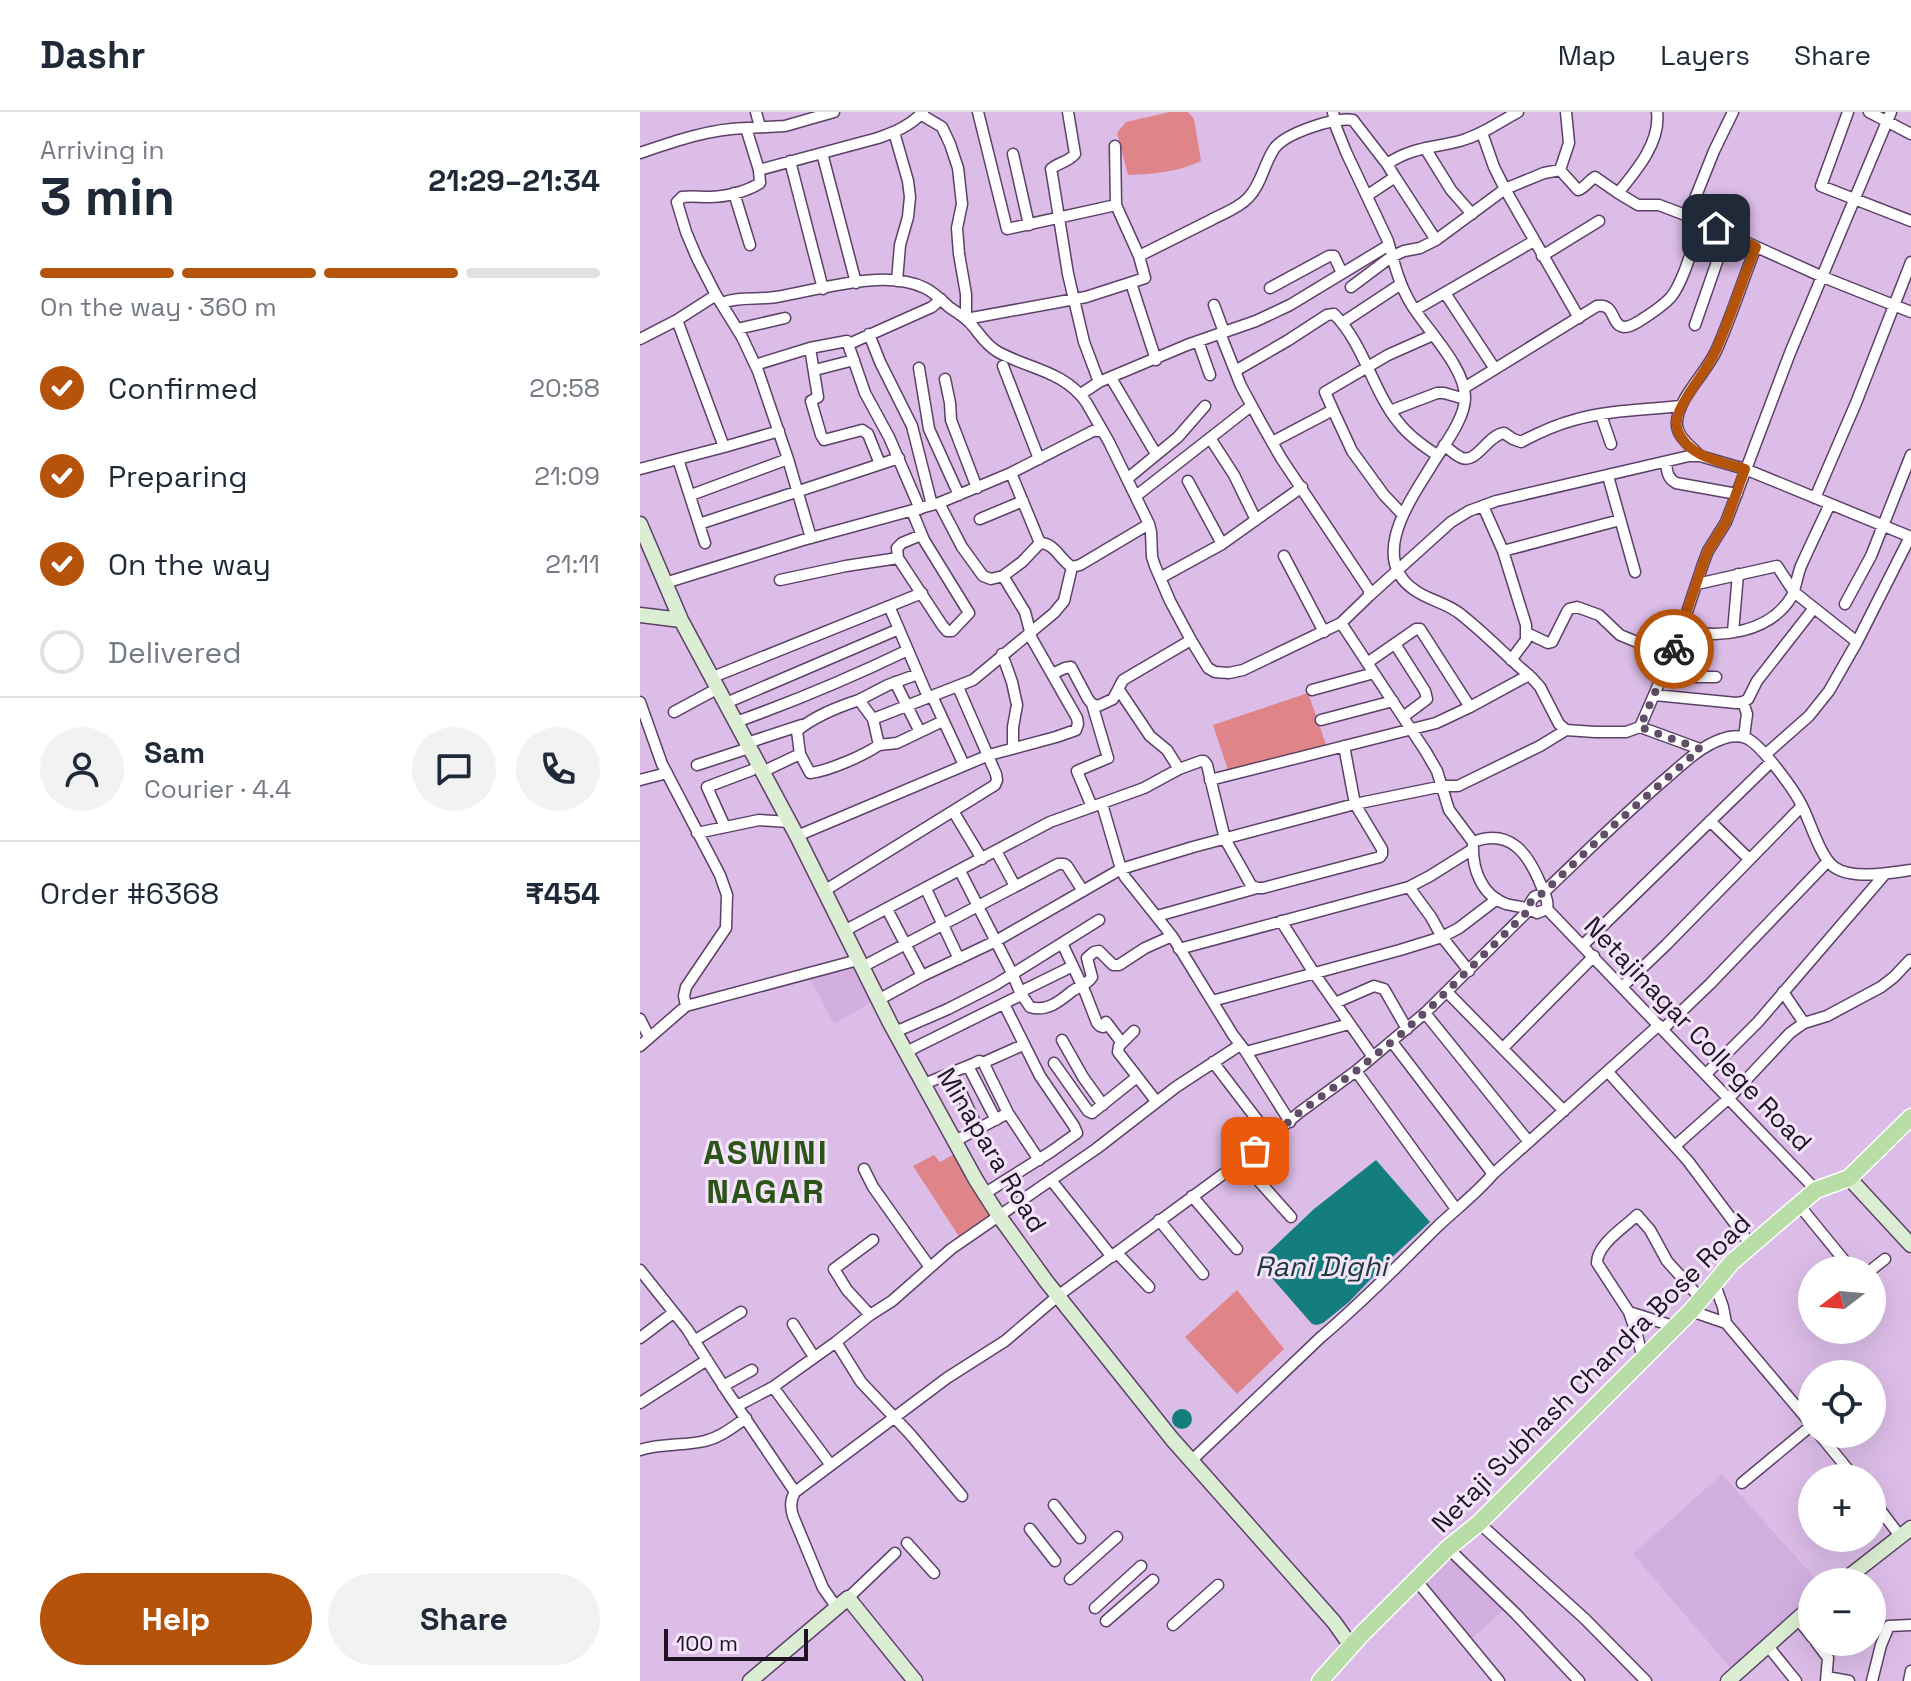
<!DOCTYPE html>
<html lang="en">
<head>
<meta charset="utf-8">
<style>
  :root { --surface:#fff; --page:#f2f2f3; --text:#1f2937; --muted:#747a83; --line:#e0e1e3; --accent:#b45309 }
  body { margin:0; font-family:"Space Grotesk",sans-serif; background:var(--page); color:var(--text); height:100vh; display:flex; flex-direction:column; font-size:30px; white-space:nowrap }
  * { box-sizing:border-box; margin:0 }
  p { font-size:26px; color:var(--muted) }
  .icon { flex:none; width:44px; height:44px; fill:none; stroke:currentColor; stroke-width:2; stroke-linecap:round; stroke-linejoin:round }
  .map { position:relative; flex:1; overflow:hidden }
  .drawer { display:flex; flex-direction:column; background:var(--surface); width:640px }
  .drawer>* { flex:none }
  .needle { width:52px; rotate:254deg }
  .tools { position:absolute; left:1158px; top:1144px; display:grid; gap:16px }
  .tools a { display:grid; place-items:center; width:88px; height:88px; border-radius:50%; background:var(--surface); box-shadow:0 8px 32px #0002; font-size:40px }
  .scale { position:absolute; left:24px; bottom:20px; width:144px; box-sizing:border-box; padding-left:8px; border:4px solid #1e1323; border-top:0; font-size:22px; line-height:28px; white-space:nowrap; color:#1e1323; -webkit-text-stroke:6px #f4e4fa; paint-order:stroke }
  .pin { position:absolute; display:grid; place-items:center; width:68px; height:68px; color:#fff; margin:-34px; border-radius:16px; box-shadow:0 4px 12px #0006 }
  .courier { position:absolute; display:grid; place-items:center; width:80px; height:80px; margin:-40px; border:6px solid #b45309; border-radius:50%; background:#fff; color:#222; box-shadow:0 2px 10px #0007 }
  .headline em { font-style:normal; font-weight:800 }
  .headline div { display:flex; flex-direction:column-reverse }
  .headline { display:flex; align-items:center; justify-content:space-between; height:136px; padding:0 40px }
  h1 { font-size:52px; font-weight:800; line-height:60px }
  .bar { display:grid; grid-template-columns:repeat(4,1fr); gap:12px 8px; align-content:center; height:96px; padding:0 40px }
  .bar i { height:10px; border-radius:6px; background:var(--line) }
  .bar .active { background:var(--accent) }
  .bar p { grid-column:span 4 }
  .line { display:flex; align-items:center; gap:20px; padding:0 40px; border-top:2px solid var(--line) }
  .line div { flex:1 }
  .round { display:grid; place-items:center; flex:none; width:84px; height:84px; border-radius:42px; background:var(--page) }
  ol { padding:0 40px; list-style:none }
  li { display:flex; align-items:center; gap:24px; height:88px }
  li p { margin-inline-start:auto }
  li .icon { padding:8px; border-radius:50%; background:var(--accent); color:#fff; stroke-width:4 }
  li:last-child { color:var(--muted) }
  li i { width:44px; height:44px; border:4px solid var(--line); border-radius:50% }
  .button { display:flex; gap:16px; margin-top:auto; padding:16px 40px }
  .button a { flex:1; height:92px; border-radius:48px; background:var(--accent); color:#fff; font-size:32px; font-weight:800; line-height:92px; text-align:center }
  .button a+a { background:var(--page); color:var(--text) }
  header { display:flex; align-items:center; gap:48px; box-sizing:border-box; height:112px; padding:0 40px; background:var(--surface); border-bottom:2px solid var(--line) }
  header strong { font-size:38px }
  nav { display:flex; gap:44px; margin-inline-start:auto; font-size:28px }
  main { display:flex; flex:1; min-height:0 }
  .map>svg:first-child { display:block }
</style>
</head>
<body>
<header>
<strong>Dashr</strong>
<nav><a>Map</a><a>Layers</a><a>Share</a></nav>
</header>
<main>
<section class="drawer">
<div class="headline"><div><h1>3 min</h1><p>Arriving in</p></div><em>21:29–21:34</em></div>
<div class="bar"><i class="active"></i><i class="active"></i><i class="active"></i><i></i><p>On the way · 360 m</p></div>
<ol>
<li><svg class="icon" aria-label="check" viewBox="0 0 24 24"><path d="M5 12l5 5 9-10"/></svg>Confirmed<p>20:58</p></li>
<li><svg class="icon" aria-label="check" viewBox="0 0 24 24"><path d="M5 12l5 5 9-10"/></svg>Preparing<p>21:09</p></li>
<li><svg class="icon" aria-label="check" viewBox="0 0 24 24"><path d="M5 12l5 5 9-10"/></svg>On the way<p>21:11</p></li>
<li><i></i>Delivered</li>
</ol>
<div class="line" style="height:144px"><a class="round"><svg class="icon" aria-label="person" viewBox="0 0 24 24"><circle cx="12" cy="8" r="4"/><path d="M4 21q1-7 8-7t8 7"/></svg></a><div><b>Sam</b><p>Courier · 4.4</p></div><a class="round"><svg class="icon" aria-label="chat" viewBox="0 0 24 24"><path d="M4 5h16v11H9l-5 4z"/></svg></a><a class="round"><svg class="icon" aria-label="phone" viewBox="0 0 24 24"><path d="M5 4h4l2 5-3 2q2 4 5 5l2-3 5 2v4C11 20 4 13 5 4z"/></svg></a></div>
<div class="line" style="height:104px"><div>Order #6368</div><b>₹454</b></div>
<div class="button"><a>Help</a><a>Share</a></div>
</section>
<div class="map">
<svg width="1271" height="1569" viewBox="0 0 1271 1569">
  <rect width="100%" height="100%" fill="#dcbde8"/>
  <path fill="#d2afe0" d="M 215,851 L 235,888 L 194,912 L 169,864 Z
    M 1082,1362 L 1178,1470 L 1172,1470 L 1172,1487 L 1093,1559 L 993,1442 Z
    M 808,1439 L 867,1495 L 830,1528 L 779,1469 Z"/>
  <path fill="#df858a" d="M 530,0 L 548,0 L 554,7 L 561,49 C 538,60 514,62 488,63 L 477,21 L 486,10 Z
    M 668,581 L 688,638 L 589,661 L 573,613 Z
    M 316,1041 L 351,1104 L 320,1126 L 273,1054 L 294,1043 L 300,1050 Z
    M 597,1178 L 644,1237 L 597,1282 L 545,1225 Z"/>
  <path fill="#147e7f" d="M 736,1048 L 790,1110 L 747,1150 L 709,1190 L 683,1211 L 677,1213 L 672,1212 L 618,1150 L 674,1097 Z
    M532 1307a10 10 0 1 1 20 0a10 10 0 1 1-20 0Z"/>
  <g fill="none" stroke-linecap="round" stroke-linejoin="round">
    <defs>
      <path id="street" d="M 116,0 L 120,15
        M 338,0 L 367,117 L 476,93
        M 428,0 L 435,42 C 427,51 419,50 411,57 L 412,62 L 428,162 L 444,230 L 459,270
        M 693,0 L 696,15 L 706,40 L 748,129 C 754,151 759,172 771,192 C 786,217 826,256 825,286 C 825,308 801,337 790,356 C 769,390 728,448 776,479 C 789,488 806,491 819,501 C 845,521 867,545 892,566 L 900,575 L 919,612 L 926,618 L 955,620 L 986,620 L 1000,615 L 1060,637
        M 1017,0 C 1021,30 996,59 978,81 L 998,93 L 1019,93 L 1048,104 L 1183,165 L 1271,200
        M 1208,0 L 1181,74 L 1271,109
        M 1229,0 L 1271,22
        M 280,2 L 302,15 L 310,32 L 318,56 L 322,92 L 317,116 L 319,142 L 326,182 L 326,207 L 446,185 L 505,166 L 499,144 C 523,132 547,120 571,108 C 582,102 599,96 608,86 C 621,73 624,52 634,37 C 645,21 695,5 713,8 L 747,52
        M 254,20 L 268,69 L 270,85 L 268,105 L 260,133 L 257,169
        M 842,21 L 854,55 L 865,77 L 939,206
        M 475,34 L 476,93 L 499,144
        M 785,36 L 811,78 L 832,102
        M 0,41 C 35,29 69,17 106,16
        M 182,41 L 216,171
        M 373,42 L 389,113
        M 150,49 L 183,177
        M 119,58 L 238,26 C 255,20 270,14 283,0
        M 920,58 L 929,31 L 926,0
        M 755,65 L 796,128
        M 94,81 L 110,133
        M 728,83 L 755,65 L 747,52 C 772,35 793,36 820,29 C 842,23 859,10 878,0
        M 1048,104 L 1074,39 L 1093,0
        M 902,144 L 959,109
        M 491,171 L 516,248
        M 711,175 L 751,145 L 764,139 L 780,136 L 796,128 L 865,77 L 904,61 L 920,58 L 938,78 C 945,76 948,69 955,65 L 978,81
        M 630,176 L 689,144 L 694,144 L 702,161
        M 805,181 L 855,257
        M 82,191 C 98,184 118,188 136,185 C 179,178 244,156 285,176 C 295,181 301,188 309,195 C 316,200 323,204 329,210 C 339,220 344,232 358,240 C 389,257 424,259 446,290 L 469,330 L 509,412 L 511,420 L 512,445 L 515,454 L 530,489 L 551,528 L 568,556 L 575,560 L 589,561 L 603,558 L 701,511 L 729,484 L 729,478 L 641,346 L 620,309 L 601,274 L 580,221
        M 574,193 L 584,220
        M 775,198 L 894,129
        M 702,211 L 761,172
        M 1055,213 L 1087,121
        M 97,217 L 145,206
        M 229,222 L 240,250 L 272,314 L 292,393
        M 0,227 L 37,208 L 76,183
        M 558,229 L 570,263
        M 209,232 L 292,195 L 301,187
        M 170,236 L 178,285 L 171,289 L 181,323 L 184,328 L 222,318 L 228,322 L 240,352
        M 115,253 L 170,236 L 207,229 L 225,281 L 249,325 L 280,397
        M 363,254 L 399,347
        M 279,256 L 289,317 L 319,383
        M 175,258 L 214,248
        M 595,259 L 647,229 L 687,203 L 694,202 C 724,232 732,278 759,311 C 769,324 783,334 797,343
        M 471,266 L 516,342
        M 305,267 L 310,291 L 311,308 L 337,376
        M 824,276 L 957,194 C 976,191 970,213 984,215 C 991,215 996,211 1001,208 C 1012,201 1023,194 1031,185 C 1044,169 1054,130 1061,110
        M 441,282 L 459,270 L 547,233 L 616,209 L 650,193 L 749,133
        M 693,298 L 712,339 L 744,383 L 763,403
        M 750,299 L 797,281 L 804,281 L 825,287
        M 961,303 L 971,332
        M 570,326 L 594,363 L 616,408
        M 632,330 L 693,298 L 685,280 L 748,243 L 793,223
        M 804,333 C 809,337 814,342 820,345 C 836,354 847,323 864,321 L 873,327 L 881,330 C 898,321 915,313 934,308 C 968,298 1006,298 1041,294
        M 84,335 L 139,319
        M 1060,344 C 1051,334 1035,324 1037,309 C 1039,285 1066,261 1076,239 C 1091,206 1102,170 1116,135
        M 38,347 L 65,431
        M 1026,350 C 1027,359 1027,366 1036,371 L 1097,382
        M 0,357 L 84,335 L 37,208
        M 968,364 L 995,460
        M 487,367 L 538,325 L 565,294
        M 548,369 L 582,432
        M 51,383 L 148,347
        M 496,384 L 611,294
        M 1175,386 L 1216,291 L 1271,150
        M 843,394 L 863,439 L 886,513 L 886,528 L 871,548
        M 272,399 L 284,428 L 329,501 L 312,519 L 307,519 L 302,513 L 258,446 L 257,436 L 262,431 L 281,423
        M 340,407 L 383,389
        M 59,412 L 259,346
        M 171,426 L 148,347 L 118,259 L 102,225 L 76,183 L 57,146 L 46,120 L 37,90 L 42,85 C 51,84 59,85 69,85 C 85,85 106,80 120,71 L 119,58 L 106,16 L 145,14 L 194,0
        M 400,431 C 415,431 420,448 432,455 L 440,453 L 509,412
        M 863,439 L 980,408
        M 644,444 L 684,520
        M 363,464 L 382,450 L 400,431 L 371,361
        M 520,466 L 582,432 L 662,375
        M 140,468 L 206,454 L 258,446
        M 25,471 L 163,428 L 299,391 L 371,361 L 453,319 L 460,319 L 464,321
        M 1057,472 L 1137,454 L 1154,480 L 1217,530
        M 729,484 L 811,410 L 829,399 L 856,389 L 1049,344 L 1060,344 L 1105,357 L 1271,425
        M 1205,492 L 1231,444 L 1271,343
        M 249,494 L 288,585
        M 701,511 L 786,640 L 797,659 L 809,698 L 833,730 C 870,716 888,741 901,773 C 904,782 909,788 907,797
        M 1041,517 C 1079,528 1130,521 1152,484 C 1156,475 1157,464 1161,454 C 1170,434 1180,413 1190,392
        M 1093,520 L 1098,462
        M 887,521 L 908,531 L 912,530 L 927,500 L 929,497 L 937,495 L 959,503 L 980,523 L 1031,544
        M 755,532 L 785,579 L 787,587 L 763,605
        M 362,542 L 372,570 L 377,593 L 373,615 L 373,636
        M 727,551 L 776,517 L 780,517 L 830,595
        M 412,562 L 425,556 L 431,555 L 448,587 L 452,592 L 458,594 L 473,587 L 483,568 L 551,528
        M 73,565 L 282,481
        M 1022,565 L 1076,565
        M 255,570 L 280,620
        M 479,578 L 510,624 L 527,638 L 539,657
        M 672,578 L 734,561
        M 1015,583 L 1096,591 L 1103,590 L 1108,587 L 1117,569 L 1174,496
        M 292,584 L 324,653
        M 219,588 L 248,573 L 278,562
        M 0,590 L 22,652 L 80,763 L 87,783 L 86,816 L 46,875 L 44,884 L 46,894
        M 1103,590 L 1107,602 L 1104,625
        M 86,591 L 259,517
        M 452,592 L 468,646 L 437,659 L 452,695
        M 34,600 L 71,580
        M 233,607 L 333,568 L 414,501 L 424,489 L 432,455
        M 681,608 L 753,589
        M 96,610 C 155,589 212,565 268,538
        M 1000,615 L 1037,530 L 1063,452 L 1068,439 L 1086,410 L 1150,241 L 1251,0
        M 107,631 L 162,613
        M 239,633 L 257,631 L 303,609
        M 1126,642 L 1169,604 L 1189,579 L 1217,530 L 1270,425
        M 57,653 L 103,638
        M 122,660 L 160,642 L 157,619 C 174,604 198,595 219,588 L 233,607 L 239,633 C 223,644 188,659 170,661 L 160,642
        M 0,668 L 27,661
        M 570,668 L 796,611 L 830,595 L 889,563
        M 462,692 L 481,757 L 485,765 L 532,824 L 593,923 L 606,940 L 650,1010
        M 313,699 L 342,747
        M 1070,709 L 1109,747
        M 85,715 L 67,675 L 112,658
        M 57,721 L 119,708 L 149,710
        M 157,724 L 349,643 L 416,625 L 436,618 L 438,612 L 437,606 L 392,527 L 385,500 L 363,464 L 351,467 L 343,464 L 322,435 L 299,391
        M 833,732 C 832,756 841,783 866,792 C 877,795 887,794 897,801 L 907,797
        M 356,739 L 375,774
        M 769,775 L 791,805 L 802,825 L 829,859
        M 286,777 L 319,847
        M 184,779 L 355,673 L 357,668 L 356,662 L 318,575
        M 891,796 L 890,791 L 894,785 L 903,781 C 943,743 982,704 1023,669 C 1042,653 1059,635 1082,627 C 1090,624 1098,623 1106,626 C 1121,632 1156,680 1163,696 C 1171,712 1180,744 1194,755 C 1212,768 1250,761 1271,758
        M 247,797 L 282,864
        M 907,797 L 1176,1078
        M 517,804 L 617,776
        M 641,809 L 674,861 L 733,945
        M 204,819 L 410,710 L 504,676 L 539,657 L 561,649 L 564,649 L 567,653 L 585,727 L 611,773 L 617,776 L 623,776 L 740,745 L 742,742 L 742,737 L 715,692 L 704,634
        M 422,831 L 445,880 L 457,911 L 460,914 L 463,915 L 466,910 L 482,931
        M 943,833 L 1131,650
        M 539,837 L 769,775 L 790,764 L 833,737
        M 433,854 L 380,880 L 390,895 C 406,900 419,890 431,880 C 439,874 447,873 452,865 L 447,846 L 454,840 L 459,839 L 473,853 L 479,853 L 505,836 L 532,824
        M 222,855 L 418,752 L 424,752 L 427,754 L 443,779
        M 982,875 L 1026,833 L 1162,694
        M 807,880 L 924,999
        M 1143,880 L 1164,911
        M 238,888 L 282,864 L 356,829 L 481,757 L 553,735 L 715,692 L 803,674 L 818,674 L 900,634 L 926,618
        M 572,889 L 760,838 L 802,825 L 819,816 L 857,787
        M 695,891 L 734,874 L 744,877 L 767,917
        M 785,901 L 889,1030
        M 0,907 L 9,925
        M 1023,917 L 1070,872 L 1188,749
        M 494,919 L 479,934 L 478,940 L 516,989
        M 255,920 L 308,897 L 355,873 L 459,808
        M 422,928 L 443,965 L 463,993
        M 752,930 L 853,1062
        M 383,933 L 347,949 L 345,954 L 368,1001 L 399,1048
        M 0,934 L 46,894 L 218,848
        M 863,936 L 954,844
        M 266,940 L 379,884 L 380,880 L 373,863 L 320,759
        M 606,940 L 709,912
        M 573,950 L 631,1026
        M 414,951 L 448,999 L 452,1001 L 497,965
        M 328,954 L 356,1008
        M 716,959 L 816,1097
        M 968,960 L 1048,1049 L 1111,1133
        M 312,961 L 338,1017
        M 1066,962 L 1118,910 L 1245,762
        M 284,972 L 335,951 L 339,949 L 345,951
        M 315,1029 L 368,1001
        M 1035,1034 L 1089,986 L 1150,921 L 1164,911 L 1187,904 L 1241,875 L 1254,865 L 1270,848
        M 601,1049 L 651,1105
        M 224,1057 L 233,1075 L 289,1154
        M 411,1068 L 472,1145
        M 344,1082 L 412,1039 L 437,1021 L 434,1014 L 400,964 L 364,892
        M 552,1084 L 597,1137
        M 1159,1093 L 1212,1158
        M 519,1108 L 563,1162
        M 477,1141 L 509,1175
        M 0,1158 L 47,1217 L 86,1278 L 155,1380 C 150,1388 150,1395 153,1404 L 183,1476 L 197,1496
        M 1231,1158 L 1245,1147
        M 1074,1170 L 1083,1195 L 1086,1211
        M 1051,1199 L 1086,1211 L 1172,1313
        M 989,1200 L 1036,1215
        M 230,1203 L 207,1178 L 194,1157 L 233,1128
        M 153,1212 L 174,1245
        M 0,1226 L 33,1201
        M 54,1229 L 101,1200
        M 196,1230 L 221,1270 L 270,1322 L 322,1384
        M 1003,1247 L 997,1223 L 989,1200 L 957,1151 C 957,1132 984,1116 997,1103 L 1010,1118 L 1027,1149 L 1061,1187
        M 83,1274 L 112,1258
        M 133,1275 L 190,1352
        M 0,1291 L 67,1248
        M 97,1294 L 133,1275 L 196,1230 L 230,1203 L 252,1189 L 311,1137 L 456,1037 L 536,975 L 600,933
        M 1179,1322 L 1215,1366
        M 0,1338 C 21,1331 44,1334 65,1329 C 81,1325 93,1315 106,1306
        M 551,1349 L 680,1226 C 721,1191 760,1152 798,1114 C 816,1097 837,1081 853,1062 L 1019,913
        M 1102,1371 L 1172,1313
        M 155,1380 L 307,1266 L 365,1229 L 419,1183 L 601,1049 L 660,1000 L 716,959 L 785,901 L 891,796
        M 1232,1387 L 1260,1424
        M 414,1393 L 440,1426
        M 839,1411 L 945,1507 L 1006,1569
        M 390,1417 L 415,1449
        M 267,1431 L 294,1461
        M 808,1436 L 876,1502 L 939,1569
        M 430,1467 L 477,1425
        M 776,1468 L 859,1569
        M 208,1486 L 255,1441
        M 455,1496 L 501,1454
        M 1157,1506 L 1172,1525
        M 466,1509 L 513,1468
        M 533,1513 L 578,1473
        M 1176,1530 L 1188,1546 L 1186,1569
        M 1127,1533 L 1156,1569
        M 1187,1565 L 1209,1569
        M 1232,1569 L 1241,1533 L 1249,1514 L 1271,1513
        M 1269,1569 L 1271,1559"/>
      <path id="secondary" d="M 0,412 L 41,508 L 157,724 L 250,911 L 336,1068 L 359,1104 L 406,1169 L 532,1327 L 694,1510 L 711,1534
        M 0,503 L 41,508
        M 1209,1066 L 1271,1133
        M 1202,1470 L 1271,1416
        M 110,1569 L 208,1486 L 275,1569
        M 1088,1569 L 1172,1494"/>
      <path id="primary" d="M 680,1569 L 721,1523 L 808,1436 L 839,1411 L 1051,1199 L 1092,1150 L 1176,1078 L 1209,1066 L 1271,1005"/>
    </defs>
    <use href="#street" stroke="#5c4166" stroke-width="13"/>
    <use href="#secondary" stroke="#5c4166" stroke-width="17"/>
    <use href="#primary" stroke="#fff" stroke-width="19"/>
    <use href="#street" stroke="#fff" stroke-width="10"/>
    <use href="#secondary" stroke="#dbeed3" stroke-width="14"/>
    <use href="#primary" stroke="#b8dda6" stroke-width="16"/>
  </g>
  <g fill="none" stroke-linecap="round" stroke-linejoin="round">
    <path stroke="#604e68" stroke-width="8" stroke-dasharray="0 14.4" d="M 615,1039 L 660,1000 L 716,959 L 760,923 L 794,892 L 891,796 L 890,791 L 894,785 L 903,781 L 974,713 L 1060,637 L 1000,615 L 1034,537"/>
    <path stroke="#b45309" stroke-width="10" d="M 1034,537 L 1063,452 L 1068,439 L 1086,410 L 1105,357 C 1082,350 1048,345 1038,319 C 1033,305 1043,292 1050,280 C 1059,266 1069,254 1076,238 C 1091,205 1102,169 1116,135 L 1076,116"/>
  </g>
  <g text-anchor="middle" stroke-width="6" stroke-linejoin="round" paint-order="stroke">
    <g font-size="26" fill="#1e1323" stroke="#f4e4fa">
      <text transform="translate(1058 922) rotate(46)" y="9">Netajinagar College Road</text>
      <text transform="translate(352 1038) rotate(59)" y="9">Minapara Road</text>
      <text transform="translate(951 1261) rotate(-45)" y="9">Netaji Subhash Chandra Bose Road</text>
    </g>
    <g font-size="28" font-style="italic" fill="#1e3b3b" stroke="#f4e4fa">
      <text x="681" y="1164">Rani Dighi</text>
    </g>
    <g font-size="34" font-weight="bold" letter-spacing="2" fill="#2c5417" stroke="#f4e4fa">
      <text x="126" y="1052">ASWINI<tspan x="126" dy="39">NAGAR</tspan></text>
    </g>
  </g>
</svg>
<div class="tools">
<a><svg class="needle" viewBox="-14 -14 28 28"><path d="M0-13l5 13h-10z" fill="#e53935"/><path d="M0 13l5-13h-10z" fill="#747a83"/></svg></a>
<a><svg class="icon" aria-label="locate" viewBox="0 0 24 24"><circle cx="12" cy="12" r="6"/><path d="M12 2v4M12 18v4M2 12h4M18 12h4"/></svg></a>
<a>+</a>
<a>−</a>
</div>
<div class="scale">100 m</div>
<div class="pin" style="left:615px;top:1039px;background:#ea580c"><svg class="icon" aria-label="bag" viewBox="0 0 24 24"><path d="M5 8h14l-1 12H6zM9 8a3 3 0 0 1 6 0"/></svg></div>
<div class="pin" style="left:1076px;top:116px;background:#1f2937"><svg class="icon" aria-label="home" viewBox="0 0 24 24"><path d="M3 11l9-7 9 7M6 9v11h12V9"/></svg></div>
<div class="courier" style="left:1034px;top:537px"><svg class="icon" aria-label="bike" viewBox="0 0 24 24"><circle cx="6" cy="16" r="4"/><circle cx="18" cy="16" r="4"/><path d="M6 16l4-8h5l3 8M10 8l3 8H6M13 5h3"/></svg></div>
</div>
</main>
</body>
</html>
